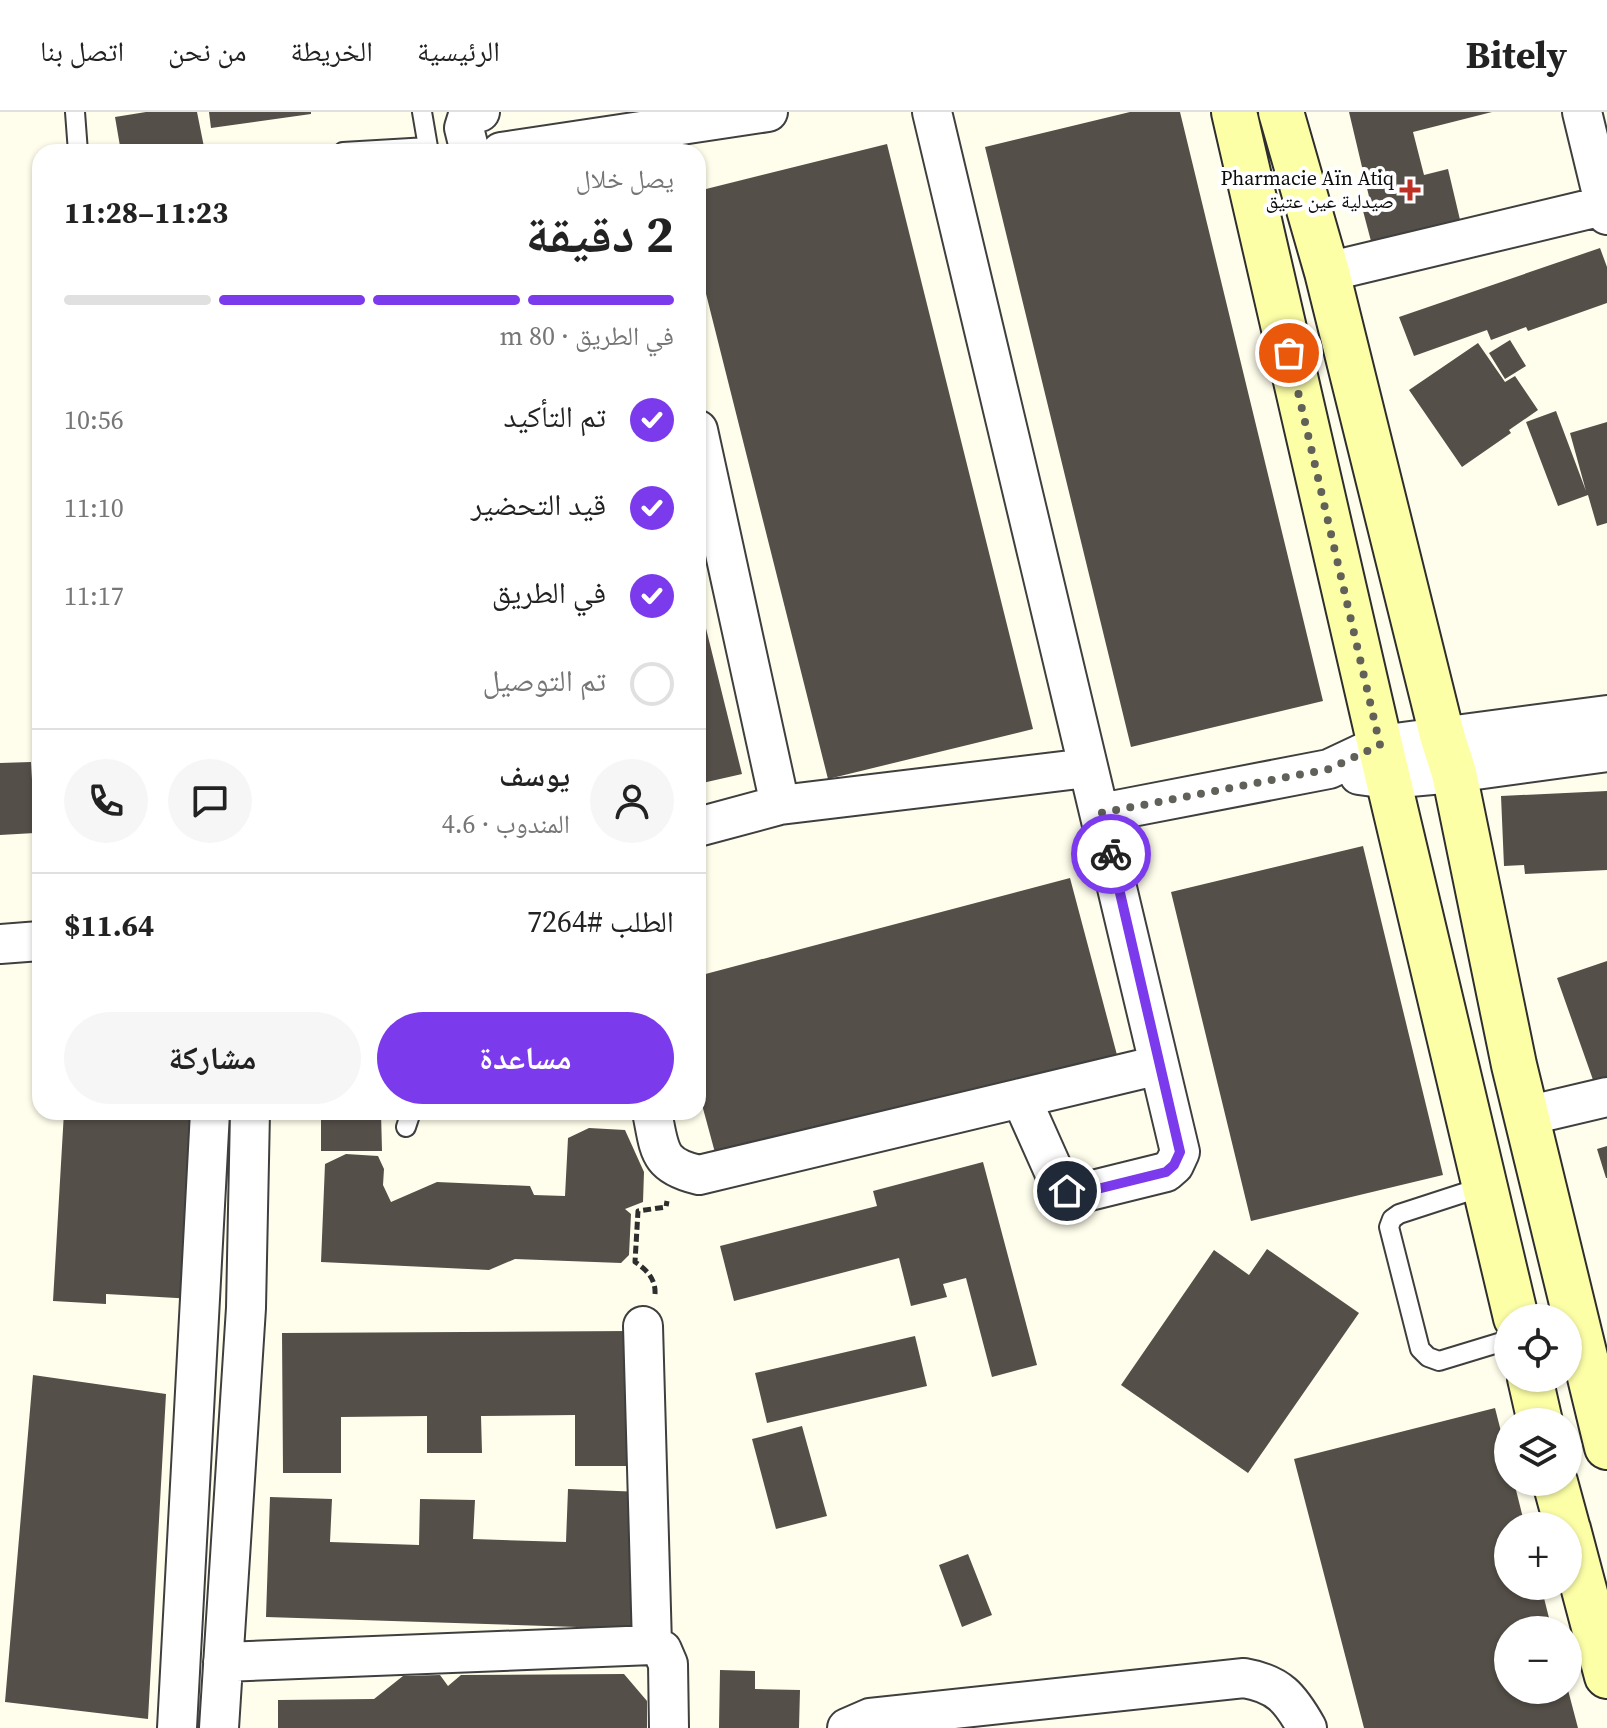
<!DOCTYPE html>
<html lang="ar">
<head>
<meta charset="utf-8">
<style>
  :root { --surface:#fff; --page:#f6f6f6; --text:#222; --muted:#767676; --line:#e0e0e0; --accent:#7c3aed }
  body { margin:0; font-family:"Source Serif 4","Noto Naskh Arabic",serif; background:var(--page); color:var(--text); direction:rtl; height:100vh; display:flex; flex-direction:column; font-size:30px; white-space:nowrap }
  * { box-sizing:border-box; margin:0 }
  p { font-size:26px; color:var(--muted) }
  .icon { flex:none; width:44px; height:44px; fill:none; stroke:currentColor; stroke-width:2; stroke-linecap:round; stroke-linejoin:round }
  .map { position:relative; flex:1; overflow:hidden; direction:ltr }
  .sheet { position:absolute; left:32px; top:32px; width:674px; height:976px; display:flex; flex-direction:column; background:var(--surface); border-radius:24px; box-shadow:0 2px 6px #0004; direction:rtl }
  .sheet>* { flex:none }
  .fabs { position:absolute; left:1494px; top:1192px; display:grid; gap:16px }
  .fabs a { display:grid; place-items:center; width:88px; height:88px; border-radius:50%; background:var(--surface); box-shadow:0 2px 6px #0004; font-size:40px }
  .pin { position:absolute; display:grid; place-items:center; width:68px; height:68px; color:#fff; margin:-34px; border:4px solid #fff; border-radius:50%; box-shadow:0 2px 8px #0007 }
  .courier { position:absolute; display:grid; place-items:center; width:80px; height:80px; margin:-40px; border:6px solid #7c3aed; border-radius:50%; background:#fff; color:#222; box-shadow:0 2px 10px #0007 }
  .head em { font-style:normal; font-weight:700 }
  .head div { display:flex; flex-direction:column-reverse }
  .head { display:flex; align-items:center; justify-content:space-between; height:136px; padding:0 32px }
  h1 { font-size:52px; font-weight:700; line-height:60px }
  .bar { display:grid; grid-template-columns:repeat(4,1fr); gap:12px 8px; align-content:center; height:96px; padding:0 32px }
  .bar i { height:10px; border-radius:6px; background:var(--line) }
  .bar .on { background:var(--accent) }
  .bar p { grid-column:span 4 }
  .line { display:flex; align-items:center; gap:20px; padding:0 32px; border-top:2px solid var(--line) }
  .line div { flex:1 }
  .round { display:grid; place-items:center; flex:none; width:84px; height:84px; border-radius:42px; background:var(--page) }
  ol { padding:0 32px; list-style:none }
  li { display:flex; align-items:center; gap:24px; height:88px }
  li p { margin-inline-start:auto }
  li .icon { padding:8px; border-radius:50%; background:var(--accent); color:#fff; stroke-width:4 }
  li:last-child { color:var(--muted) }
  li i { width:44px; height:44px; border:4px solid var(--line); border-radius:50% }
  .action { display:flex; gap:16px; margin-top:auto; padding:16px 32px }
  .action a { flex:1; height:92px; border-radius:48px; background:var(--accent); color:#fff; font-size:32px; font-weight:700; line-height:92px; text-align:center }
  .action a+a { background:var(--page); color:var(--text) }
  header { display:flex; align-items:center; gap:48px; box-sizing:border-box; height:112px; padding:0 40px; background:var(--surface); border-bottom:2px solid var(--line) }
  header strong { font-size:38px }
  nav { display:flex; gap:44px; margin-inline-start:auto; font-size:28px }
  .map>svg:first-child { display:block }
</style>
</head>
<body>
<header>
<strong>Bitely</strong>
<nav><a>الرئيسية</a><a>الخريطة</a><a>من نحن</a><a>اتصل بنا</a></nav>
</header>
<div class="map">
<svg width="1607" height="1616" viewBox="0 0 1607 1616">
  <rect width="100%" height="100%" fill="#fffeec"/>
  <path fill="#554f49" d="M 146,0 L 197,0 L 205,40 L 121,40 L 115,5 Z
    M 209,0 L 311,0 L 311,2 L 211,16 Z
    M 1130,0 L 1180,0 L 1323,589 L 1131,635 L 985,35 Z
    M 1349,0 L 1492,0 L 1413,20 L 1424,63 L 1448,57 L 1461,112 L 1372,133 L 1362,95 L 1371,93 Z
    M 887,32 L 1033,617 L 828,667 L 698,150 L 698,79 Z
    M 1600,136 L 1607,155 L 1607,191 L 1528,219 L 1526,215 L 1491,228 L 1487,218 L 1414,244 L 1399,205 Z
    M 1510,228 L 1526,254 L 1505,267 L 1489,241 Z
    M 1478,231 L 1505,270 L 1515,264 L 1538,298 L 1509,318 L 1511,321 L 1462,355 L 1409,278 Z
    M 1556,299 L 1586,379 L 1570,321 L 1607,310 L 1607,411 L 1597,414 L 1588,383 L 1558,394 L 1526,310 Z
    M 698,484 L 742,662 L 698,672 Z
    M 31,650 L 35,721 L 0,723 L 0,651 Z
    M 1607,679 L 1607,758 L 1525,762 L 1524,753 L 1504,754 L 1501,684 Z
    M 1363,734 L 1443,1063 L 1251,1109 L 1171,780 Z
    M 1070,766 L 1117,943 L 717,1048 L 698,978 L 698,864 Z
    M 1607,849 L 1607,979 L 1598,982 L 1557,866 Z
    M 64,1000 L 204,1000 L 194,1187 L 106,1182 L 106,1192 L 53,1189 Z
    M 321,1000 L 381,1000 L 382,1039 L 321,1039 Z
    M 589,1016 L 625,1018 L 644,1060 L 643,1090 L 625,1097 L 631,1102 L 629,1143 L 621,1151 L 515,1147 L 489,1158 L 321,1150 L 325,1052 L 346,1042 L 378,1044 L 384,1057 L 383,1073 L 391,1090 L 437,1070 L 530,1074 L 534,1083 L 565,1084 L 568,1026 Z
    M 1607,1034 L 1607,1066 L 1606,1066 L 1597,1037 Z
    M 983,1050 L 1037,1253 L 992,1265 L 966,1166 L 943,1172 L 947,1185 L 911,1194 L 899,1146 L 734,1189 L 720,1134 L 877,1094 L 873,1079 Z
    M 1267,1137 L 1359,1201 L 1248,1361 L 1121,1273 L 1214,1138 L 1249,1163 Z
    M 630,1219 L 631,1354 L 575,1354 L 575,1303 L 481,1304 L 482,1341 L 427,1341 L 427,1304 L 341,1305 L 341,1361 L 283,1361 L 282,1221 Z
    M 915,1224 L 927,1274 L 767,1311 L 755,1261 Z
    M 33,1263 L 166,1282 L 148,1607 L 5,1590 Z
    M 1495,1296 L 1508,1347 L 1508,1370 L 1514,1370 L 1525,1414 L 1508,1414 L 1508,1474 L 1541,1474 L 1552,1518 L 1508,1518 L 1508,1578 L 1568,1578 L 1578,1616 L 1364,1616 L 1294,1347 Z
    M 802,1314 L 827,1404 L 776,1417 L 752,1327 Z
    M 568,1377 L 642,1380 L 638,1517 L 266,1505 L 270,1385 L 332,1387 L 330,1430 L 419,1433 L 420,1387 L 475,1388 L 473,1427 L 566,1430 Z
    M 968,1442 L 992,1503 L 962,1515 L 939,1453 Z
    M 720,1558 L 755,1559 L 755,1577 L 800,1578 L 799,1616 L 719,1616 Z
    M 624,1562 L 647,1589 L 647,1616 L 278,1616 L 278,1588 L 374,1587 L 403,1564 L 440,1563 L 448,1574 L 461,1563 Z"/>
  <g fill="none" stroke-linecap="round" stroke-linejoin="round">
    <defs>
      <path id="lane" d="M 75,0 L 78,40
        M 343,40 L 428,35 L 422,0
        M 406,1015 L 411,1000
        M 1485,1074 L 1399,1102 L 1392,1107 L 1389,1115 L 1420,1237 L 1428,1245 L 1439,1249 L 1508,1228"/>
      <path id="street" d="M 932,0 L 1180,1040 L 1174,1053 L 1166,1060 L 1081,1081 L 1067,1079 L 1059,1071 L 1021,986
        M 1582,0 L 1607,103
        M 470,40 L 464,16 L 468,3 L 480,0
        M 501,40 L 768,0
        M 1327,160 L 1607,93
        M 698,318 L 780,693
        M 1359,663 L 1388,667 L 1454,661 L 1607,640
        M 1101,701 L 1329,657 L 1380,633 L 1607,603
        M 698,715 L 780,693 L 1087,656
        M 0,832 L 40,829
        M 652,1000 C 660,1038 657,1053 699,1063 L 1159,953
        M 1526,1004 L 1607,985
        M 643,1214 L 652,1533 L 662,1538 L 668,1552 L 669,1616
        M 223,1550 L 652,1533
        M 177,1616 L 210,1000
        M 219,1616 L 246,1196 L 250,1000
        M 847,1616 L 870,1606 L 1244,1566 C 1279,1572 1290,1586 1307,1616"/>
      <path id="secondary" d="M 1234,0 L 1380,633 L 1516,1206
        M 1281,0 L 1327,160 L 1442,623 L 1454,661 L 1514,953 L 1607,1335
        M 1530,1266 L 1540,1310
        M 1555,1370 L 1567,1414
        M 1568,1417 L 1607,1564"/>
    </defs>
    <use href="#lane" stroke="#3f3f3f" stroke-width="22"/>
    <use href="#street" stroke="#3f3f3f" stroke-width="42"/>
    <use href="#secondary" stroke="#2e2e2e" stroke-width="48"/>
    <path stroke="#2e2e2e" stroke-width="5" stroke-dasharray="8 4" stroke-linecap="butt" d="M 655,1182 C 656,1167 646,1157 635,1150 L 638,1099 L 666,1095 L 667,1089"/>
    <use href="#lane" stroke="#fff" stroke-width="18"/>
    <use href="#street" stroke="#fff" stroke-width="38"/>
    <use href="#secondary" stroke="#fdffa7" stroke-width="44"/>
  </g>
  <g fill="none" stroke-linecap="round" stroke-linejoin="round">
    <path stroke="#61615a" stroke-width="8" stroke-dasharray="0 14.4" d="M 1111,742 L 1101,701 L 1329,657 L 1380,633 L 1289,241"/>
    <path stroke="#7c3aed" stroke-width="10" d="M 1067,1079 L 1081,1081 L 1166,1060 L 1174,1053 L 1180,1040 L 1111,742"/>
  </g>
  <path fill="#be3023" stroke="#fff" stroke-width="3" d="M1406 66h8v8h8v8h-8v8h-8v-8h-8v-8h8z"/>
  <g text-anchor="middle" stroke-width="8" stroke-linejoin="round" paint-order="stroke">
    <g font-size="20" fill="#0c0c0c" stroke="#fff" text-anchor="end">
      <text x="1394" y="73">Pharmacie Aïn Atiq<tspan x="1394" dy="23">صيدلية عين عتيق</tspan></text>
    </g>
  </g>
</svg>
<div class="fabs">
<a><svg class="icon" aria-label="locate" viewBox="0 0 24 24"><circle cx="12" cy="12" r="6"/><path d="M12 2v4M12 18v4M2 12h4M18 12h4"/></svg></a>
<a><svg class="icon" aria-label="layers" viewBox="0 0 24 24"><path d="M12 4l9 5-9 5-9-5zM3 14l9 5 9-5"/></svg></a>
<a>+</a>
<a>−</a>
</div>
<div class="pin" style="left:1289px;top:241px;background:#ea580c"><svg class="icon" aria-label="bag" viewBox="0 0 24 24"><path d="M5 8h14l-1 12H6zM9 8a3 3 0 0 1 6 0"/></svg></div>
<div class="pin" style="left:1067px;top:1079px;background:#1f2937"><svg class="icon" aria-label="home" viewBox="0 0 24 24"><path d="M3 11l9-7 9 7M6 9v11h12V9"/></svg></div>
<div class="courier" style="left:1111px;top:742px"><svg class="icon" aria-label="bike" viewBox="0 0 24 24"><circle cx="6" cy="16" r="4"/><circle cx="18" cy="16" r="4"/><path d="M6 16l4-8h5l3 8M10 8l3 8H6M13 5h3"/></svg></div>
<section class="sheet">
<div class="head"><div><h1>2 دقيقة</h1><p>يصل خلال</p></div><em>11:23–11:28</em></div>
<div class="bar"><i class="on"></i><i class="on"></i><i class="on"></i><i></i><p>في الطريق · 80 m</p></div>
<ol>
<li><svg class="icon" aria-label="check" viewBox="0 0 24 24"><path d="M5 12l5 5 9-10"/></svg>تم التأكيد<p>10:56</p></li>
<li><svg class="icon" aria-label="check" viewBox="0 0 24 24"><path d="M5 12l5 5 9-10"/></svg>قيد التحضير<p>11:10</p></li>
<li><svg class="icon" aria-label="check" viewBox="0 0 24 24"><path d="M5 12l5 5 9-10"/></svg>في الطريق<p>11:17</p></li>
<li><i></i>تم التوصيل</li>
</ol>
<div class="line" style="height:144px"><a class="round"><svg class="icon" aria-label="person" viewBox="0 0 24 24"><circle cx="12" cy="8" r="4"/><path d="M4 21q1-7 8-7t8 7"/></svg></a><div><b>يوسف</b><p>المندوب · 4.6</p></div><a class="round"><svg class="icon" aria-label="chat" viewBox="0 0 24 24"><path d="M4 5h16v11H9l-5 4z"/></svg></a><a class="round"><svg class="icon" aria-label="phone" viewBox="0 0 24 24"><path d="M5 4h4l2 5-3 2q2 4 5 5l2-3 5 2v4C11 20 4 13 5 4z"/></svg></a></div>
<div class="line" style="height:104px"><div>الطلب #7264</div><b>$11.64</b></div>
<div class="action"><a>مساعدة</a><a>مشاركة</a></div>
</section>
</div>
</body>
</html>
